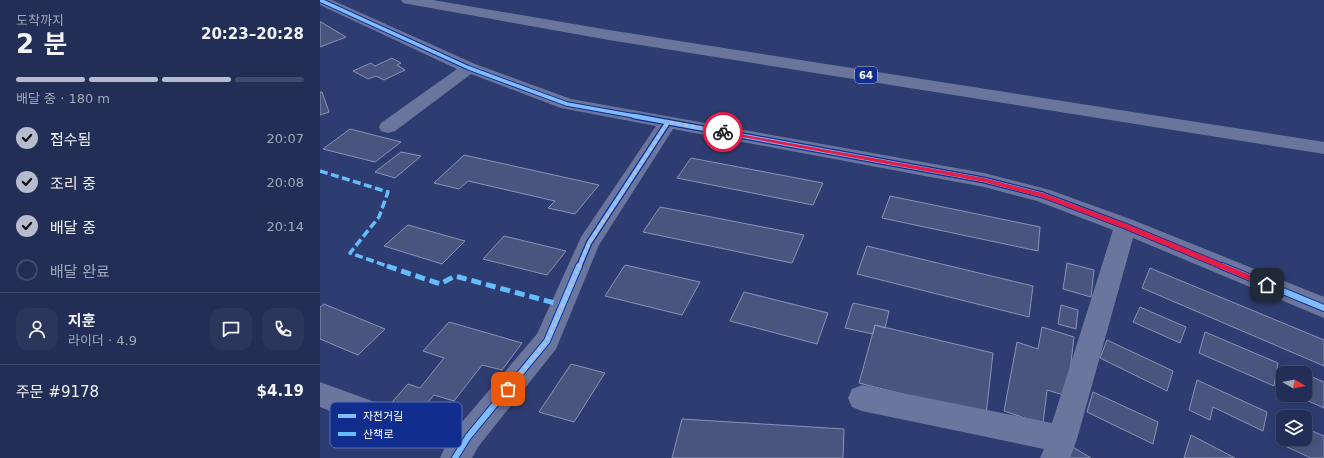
<!DOCTYPE html>
<html lang="ko">
<head>
<meta charset="utf-8">
<style>
  :root { --surface:#222e55; --page:#2a365b; --text:#f1f3f6; --muted:#a2a8b9; --line:#3f4a6c; --accent:#b6bbcd }
  body { margin:0; font-family:"DejaVu Sans","Noto Sans KR",sans-serif; background:var(--page); color:var(--text); height:100vh; display:flex; flex-direction:column; font-size:15px; white-space:nowrap }
  * { box-sizing:border-box; margin:0 }
  p { font-size:13px; color:var(--muted) }
  .icon { flex:none; width:22px; height:22px; fill:none; stroke:currentColor; stroke-width:2; stroke-linecap:round; stroke-linejoin:round }
  .map { position:relative; flex:1; overflow:hidden }
  .sheet { display:flex; flex-direction:column; background:var(--surface); width:320px }
  .sheet>* { flex:none }
  .needle { width:26px; rotate:100deg }
  .tools { position:absolute; left:956px; top:366px; display:grid; gap:8px }
  .tools a { display:grid; place-items:center; width:36px; height:36px; border-radius:8px; background:var(--surface); box-shadow:0 4px 16px #0002,0 0 0 1px var(--line); font-size:20px }
  .pin { position:absolute; display:grid; place-items:center; width:34px; height:34px; color:#fff; margin:-17px; border-radius:8px; box-shadow:0 2px 6px #0006 }
  .courier { position:absolute; display:grid; place-items:center; width:40px; height:40px; margin:-20px; border:3px solid #e11d48; border-radius:50%; background:#fff; color:#222; box-shadow:0 1px 5px #0007 }
  .overview em { font-style:normal; font-weight:600 }
  .overview div { display:flex; flex-direction:column-reverse }
  .overview { display:flex; align-items:center; justify-content:space-between; height:68px; padding:0 16px }
  h1 { font-size:26px; font-weight:600; line-height:30px }
  .bar { display:grid; grid-template-columns:repeat(4,1fr); gap:6px 4px; align-content:center; height:48px; padding:0 16px }
  .bar i { height:5px; border-radius:3px; background:var(--line) }
  .bar .current { background:var(--accent) }
  .bar p { grid-column:span 4 }
  .line { display:flex; align-items:center; gap:10px; padding:0 16px; border-top:1px solid var(--line) }
  .line div { flex:1 }
  .round { display:grid; place-items:center; flex:none; width:42px; height:42px; border-radius:12px; background:var(--page) }
  ol { padding:0 16px; list-style:none }
  li { display:flex; align-items:center; gap:12px; height:44px }
  li p { margin-inline-start:auto }
  li .icon { padding:4px; border-radius:50%; background:var(--accent); color:#111; stroke-width:4 }
  li:last-child { color:var(--muted) }
  li i { width:22px; height:22px; border:2px solid var(--line); border-radius:50% }
  main { display:flex; flex:1; min-height:0 }
  .map>svg:first-child { display:block }
</style>
</head>
<body>
<main>
<section class="sheet">
<div class="overview"><div><h1>2 분</h1><p>도착까지</p></div><em>20:23–20:28</em></div>
<div class="bar"><i class="current"></i><i class="current"></i><i class="current"></i><i></i><p>배달 중 · 180 m</p></div>
<ol>
<li><svg class="icon" aria-label="check" viewBox="0 0 24 24"><path d="M5 12l5 5 9-10"/></svg>접수됨<p>20:07</p></li>
<li><svg class="icon" aria-label="check" viewBox="0 0 24 24"><path d="M5 12l5 5 9-10"/></svg>조리 중<p>20:08</p></li>
<li><svg class="icon" aria-label="check" viewBox="0 0 24 24"><path d="M5 12l5 5 9-10"/></svg>배달 중<p>20:14</p></li>
<li><i></i>배달 완료</li>
</ol>
<div class="line" style="height:72px"><a class="round"><svg class="icon" aria-label="person" viewBox="0 0 24 24"><circle cx="12" cy="8" r="4"/><path d="M4 21q1-7 8-7t8 7"/></svg></a><div><b>지훈</b><p>라이더 · 4.9</p></div><a class="round"><svg class="icon" aria-label="chat" viewBox="0 0 24 24"><path d="M4 5h16v11H9l-5 4z"/></svg></a><a class="round"><svg class="icon" aria-label="phone" viewBox="0 0 24 24"><path d="M5 4h4l2 5-3 2q2 4 5 5l2-3 5 2v4C11 20 4 13 5 4z"/></svg></a></div>
<div class="line" style="height:52px"><div>주문 #9178</div><b>$4.19</b></div>
</section>
<div class="map">
<svg width="1004" height="458" viewBox="0 0 1004 458">
  <rect width="100%" height="100%" fill="#2e3d71"/>
  <path fill="#49557f" stroke="#8993b4" d="M 0,22 L 1,22 L 26,37 L 0,47 Z
    M 72,58 L 81,63 L 77,65 L 85,70 L 64,80 L 56,76 L 48,79 L 33,71 L 51,63 L 55,66 Z
    M 0,92 L 2,92 L 9,112 L 0,115 Z
    M 30,129 L 81,142 L 55,162 L 3,149 Z
    M 81,152 L 101,156 L 75,178 L 55,172 Z
    M 144,155 L 279,185 L 255,214 L 228,208 L 235,201 L 148,181 L 139,189 L 114,183 Z
    M 371,158 L 503,183 L 493,205 L 357,178 Z
    M 570,196 L 720,227 L 718,251 L 562,218 Z
    M 340,207 L 484,235 L 472,263 L 323,232 Z
    M 88,225 L 145,241 L 122,264 L 64,246 Z
    M 184,236 L 246,251 L 227,275 L 163,259 Z
    M 547,246 L 713,286 L 709,317 L 537,274 Z
    M 747,263 L 774,270 L 771,297 L 743,289 Z
    M 305,265 L 380,282 L 362,315 L 285,296 Z
    M 830,268 L 1004,340 L 1004,366 L 822,288 Z
    M 424,292 L 508,313 L 497,344 L 410,321 Z
    M 533,303 L 569,311 L 565,328 L 555,325 L 553,334 L 525,328 Z
    M 4,304 L 65,329 L 38,355 L 0,339 L 0,307 Z
    M 741,305 L 758,310 L 756,329 L 738,324 Z
    M 820,307 L 866,327 L 860,343 L 813,322 Z
    M 129,322 L 202,343 L 182,370 L 162,365 L 134,401 L 114,395 L 94,419 L 66,409 L 88,384 L 100,388 L 124,358 L 103,351 Z
    M 555,325 L 673,353 L 666,415 L 539,383 Z
    M 722,327 L 754,337 L 747,396 L 727,390 L 723,424 L 684,411 L 697,342 L 718,349 Z
    M 885,332 L 958,363 L 954,386 L 879,353 Z
    M 787,340 L 853,371 L 847,391 L 780,358 Z
    M 251,364 L 285,373 L 254,422 L 219,412 Z
    M 985,374 L 1004,382 L 1004,408 L 977,396 L 985,395 Z
    M 877,380 L 947,412 L 943,431 L 893,407 L 890,420 L 869,410 Z
    M 773,392 L 838,422 L 833,444 L 767,412 Z
    M 362,419 L 524,429 L 523,458 L 352,458 Z
    M 985,428 L 1004,436 L 1004,458 L 991,458 L 965,446 L 966,439 L 985,439 Z
    M 871,435 L 915,458 L 864,458 Z
    M 751,446 L 771,458 L 745,458 Z"/>
  <g fill="none" stroke-linecap="round" stroke-linejoin="round">
    <path fill="#6a769d" fill-rule="evenodd" d="M 0,0 L 12,0 L 155,64 L 251,99 L 664,173 L 730,190 L 813,220 L 1004,297 L 1004,318 L 813,238 L 757,439 L 750,458 L 720,458 L 724,449 L 542,411 L 532,407 L 528,398 L 532,389 L 542,385 L 732,423 L 793,230 L 717,201 L 664,187 L 353,129 L 279,245 L 236,349 L 158,447 L 152,458 L 120,458 L 125,447 L 85,441 L 0,407 L 0,382 L 85,413 L 142,422 L 217,334 L 261,237 L 336,126 L 241,108 L 151,74 L 75,131 L 68,133 L 61,131 L 59,127 L 61,123 L 137,69 L 0,5 Z"/>
    <path fill="#6a759c" fill-rule="evenodd" d="M 81,0 L 113,0 L 289,30 L 1004,142 L 1004,154 L 289,40 L 88,4 L 83,3 Z"/>
    <path stroke="#66bdfb" stroke-width="3.5" stroke-dasharray="8 3.5" stroke-linecap="butt" d="M 0,171 L 68,192 L 59,217 L 30,253 L 70,267"/>
    <path stroke="#66bdfb" stroke-width="5" stroke-dasharray="10 5" stroke-linecap="butt" d="M 67,266 L 120,284 L 135,276 L 242,305"/>
    <defs>
      <path id="cycleway-far2" d="M 0,0 L 149,68 L 247,104 L 320,117"/>
      <path id="cycleway-far1" d="M 314,116 L 664,180 L 723,195 L 805,226 L 904,267
        M 259,267 L 269,243 L 348,122"/>
      <path id="cycleway" d="M 902,266 L 1004,308
        M 135,458 L 148,437 L 227,341 L 259,266"/>
    </defs>
    <use href="#cycleway-far2" stroke="#112e8e" stroke-width="5.5"/>
    <use href="#cycleway-far1" stroke="#112e8e" stroke-width="7"/>
    <use href="#cycleway" stroke="#112e8e" stroke-width="8"/>
    <use href="#cycleway-far2" stroke="#80bcff" stroke-width="3.5"/>
    <use href="#cycleway-far1" stroke="#80bcff" stroke-width="4.5"/>
    <use href="#cycleway" stroke="#80bcff" stroke-width="6"/>
  </g>
  <path fill="#e11d48" d="M 403,131 L 664,178 L 723,193 L 807,224 L 950,283 L 951,285 L 947,288 L 945,287 L 803,228 L 721,197 L 664,182 L 401,133 L 400,132 Z"/>
  <g fill="none" stroke-linecap="round" stroke-linejoin="round">
    <path stroke="#b6bbcd" stroke-width="4" stroke-dasharray="0 7.2" d="M 188,389 L 227,341 L 269,243 L 348,122 L 403,132"/>
  </g>
  <g text-anchor="middle" stroke-width="3" stroke-linejoin="round" paint-order="stroke">
    <rect fill="#112e8e" stroke="#b8c0dd" stroke-width="1" x="535" y="67" width="22" height="16" rx="3"/>
    <g font-size="10" font-weight="bold" fill="#fff">
      <text x="546" y="79">64</text>
    </g>
  </g>
  <rect x="10" y="402" width="132" height="46" rx="6" fill="#112e8e" stroke="#586db0" stroke-width="1"/>
  <rect x="18" y="414" width="18" height="4" fill="#80bcff"/>
  <rect x="18" y="432" width="18" height="4" fill="#66bdfb"/>
  <g font-size="11" fill="#fff">
    <text x="43" y="420">자전거길</text>
    <text x="43" y="438">산책로</text>
  </g>
</svg>
<div class="tools">
<a><svg class="needle" viewBox="-14 -14 28 28"><path d="M0-13l5 13h-10z" fill="#e53935"/><path d="M0 13l5-13h-10z" fill="#a2a8b9"/></svg></a>
<a><svg class="icon" aria-label="layers" viewBox="0 0 24 24"><path d="M12 4l9 5-9 5-9-5zM3 14l9 5 9-5"/></svg></a>
</div>
<div class="pin" style="left:188px;top:389px;background:#ea580c"><svg class="icon" aria-label="bag" viewBox="0 0 24 24"><path d="M5 8h14l-1 12H6zM9 8a3 3 0 0 1 6 0"/></svg></div>
<div class="pin" style="left:947px;top:285px;background:#1f2937"><svg class="icon" aria-label="home" viewBox="0 0 24 24"><path d="M3 11l9-7 9 7M6 9v11h12V9"/></svg></div>
<div class="courier" style="left:403px;top:132px"><svg class="icon" aria-label="bike" viewBox="0 0 24 24"><circle cx="6" cy="16" r="4"/><circle cx="18" cy="16" r="4"/><path d="M6 16l4-8h5l3 8M10 8l3 8H6M13 5h3"/></svg></div>
</div>
</main>
</body>
</html>
